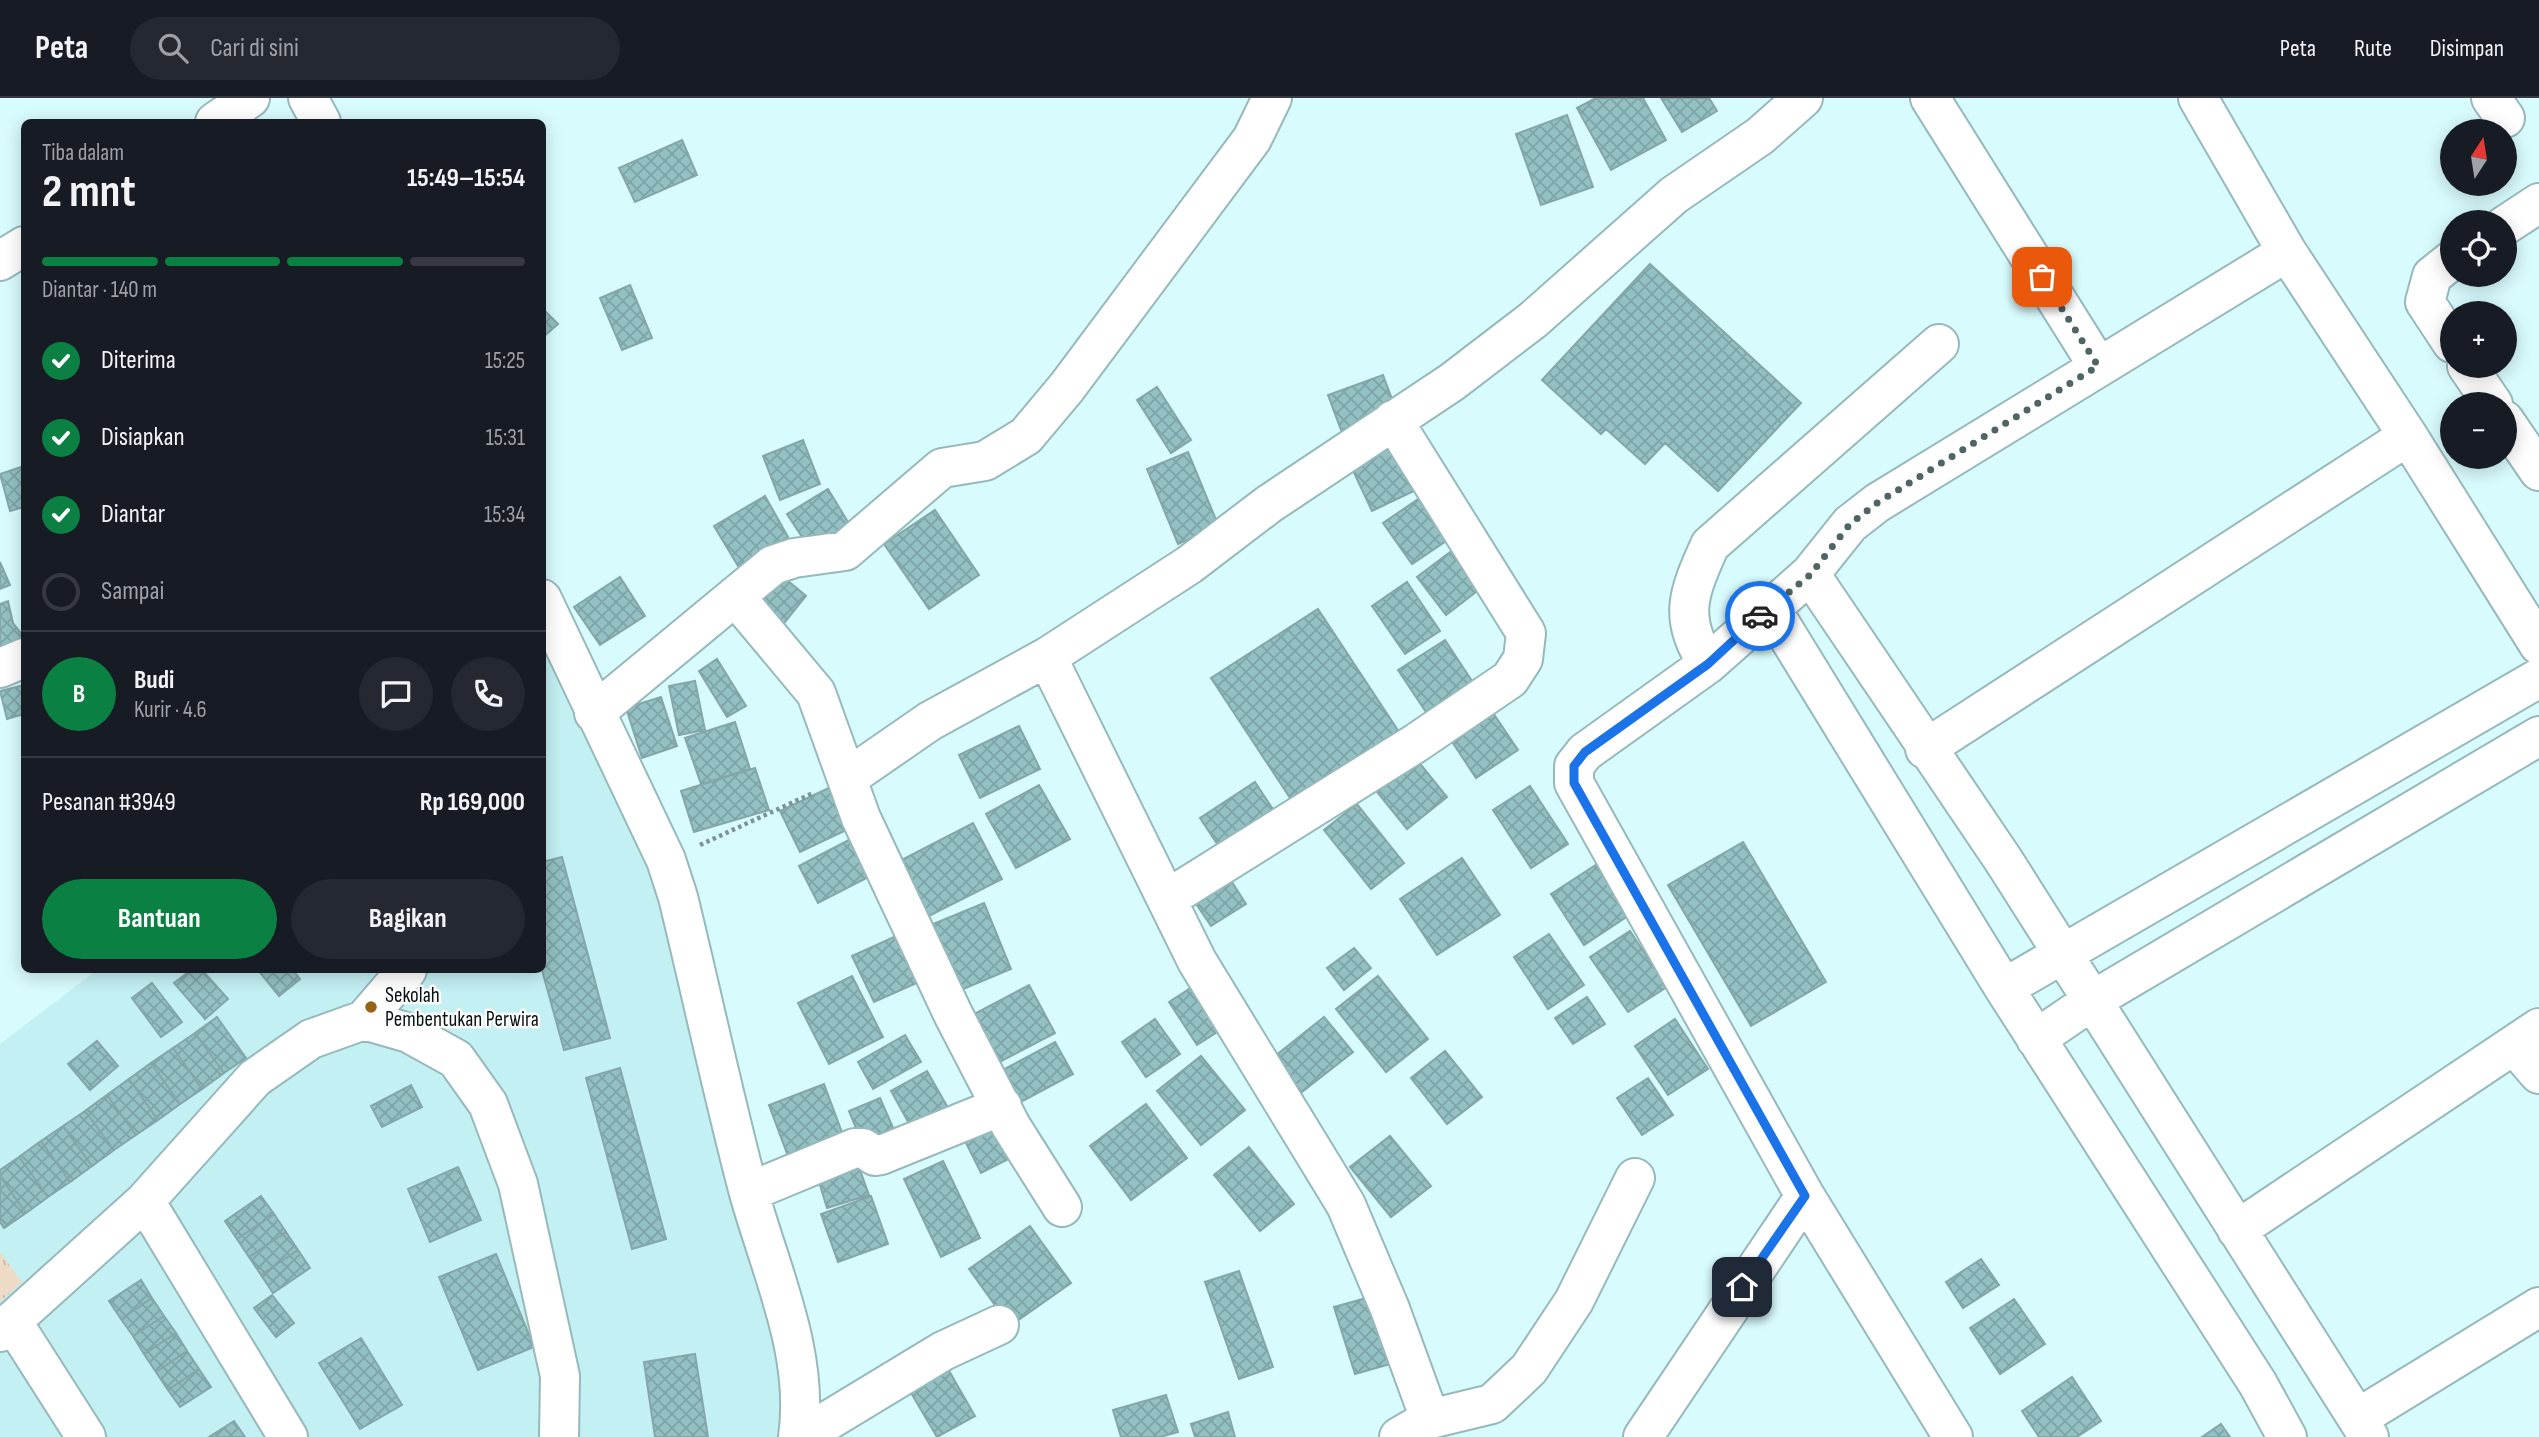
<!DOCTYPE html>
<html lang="id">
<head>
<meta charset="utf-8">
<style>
  :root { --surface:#171b24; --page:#242831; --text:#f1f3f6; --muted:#9ea1a6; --line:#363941; --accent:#0b8043 }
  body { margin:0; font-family:"Sofia Sans Condensed",sans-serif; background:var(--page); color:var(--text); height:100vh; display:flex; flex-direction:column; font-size:26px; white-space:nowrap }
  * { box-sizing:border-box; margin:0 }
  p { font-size:23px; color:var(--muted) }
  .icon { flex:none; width:38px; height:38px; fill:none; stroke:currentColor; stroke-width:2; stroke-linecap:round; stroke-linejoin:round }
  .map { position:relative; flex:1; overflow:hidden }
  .side { position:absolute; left:21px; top:21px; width:525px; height:854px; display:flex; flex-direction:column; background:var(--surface); border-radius:10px; box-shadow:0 4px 18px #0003 }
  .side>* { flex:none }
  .needle { width:46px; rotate:12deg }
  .controls { position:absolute; left:2440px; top:21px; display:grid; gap:14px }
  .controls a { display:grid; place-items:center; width:77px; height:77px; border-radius:50%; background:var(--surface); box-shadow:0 4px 18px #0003; font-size:35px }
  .pin { position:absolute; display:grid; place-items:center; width:60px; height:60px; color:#fff; margin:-30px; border-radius:14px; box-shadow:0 4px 10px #0006 }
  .courier { position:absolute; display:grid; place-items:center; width:70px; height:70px; margin:-35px; border:5px solid #1a73e8; border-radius:50%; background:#fff; color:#222; box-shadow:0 2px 9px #0007 }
  .overview em { font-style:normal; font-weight:700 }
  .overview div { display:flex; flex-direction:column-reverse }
  .overview { display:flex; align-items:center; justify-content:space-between; height:119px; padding:0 21px }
  h1 { font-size:46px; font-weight:700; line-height:52px }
  .bar { display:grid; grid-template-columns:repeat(4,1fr); gap:10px 7px; align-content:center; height:84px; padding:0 21px }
  .bar i { height:9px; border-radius:5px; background:var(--line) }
  .bar .on { background:var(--accent) }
  .bar p { grid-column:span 4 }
  .line { display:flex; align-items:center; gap:18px; padding:0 21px; border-top:2px solid var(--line) }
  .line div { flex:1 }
  .round { display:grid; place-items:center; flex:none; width:74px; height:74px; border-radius:37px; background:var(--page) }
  ol { padding:0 21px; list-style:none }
  li { display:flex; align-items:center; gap:21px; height:77px }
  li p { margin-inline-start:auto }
  li .icon { padding:7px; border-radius:50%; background:var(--accent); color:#fff; stroke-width:4 }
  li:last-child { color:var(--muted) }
  li i { width:38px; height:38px; border:4px solid var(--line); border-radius:50% }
  .action { display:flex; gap:14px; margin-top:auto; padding:14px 21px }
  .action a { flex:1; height:80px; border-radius:42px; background:var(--accent); color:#fff; font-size:28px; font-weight:700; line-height:80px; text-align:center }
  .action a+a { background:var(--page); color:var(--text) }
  header { display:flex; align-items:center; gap:42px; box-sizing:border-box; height:98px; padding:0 35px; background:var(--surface); border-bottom:2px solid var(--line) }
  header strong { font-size:33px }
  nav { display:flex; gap:38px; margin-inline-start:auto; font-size:24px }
  .search { width:490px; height:63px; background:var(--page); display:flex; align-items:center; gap:18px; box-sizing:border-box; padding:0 24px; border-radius:38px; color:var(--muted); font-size:26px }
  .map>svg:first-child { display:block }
</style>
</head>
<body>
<header>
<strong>Peta</strong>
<div class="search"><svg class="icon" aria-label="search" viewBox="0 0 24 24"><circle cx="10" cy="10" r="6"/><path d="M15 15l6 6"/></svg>Cari di sini</div>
<nav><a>Peta</a><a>Rute</a><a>Disimpan</a></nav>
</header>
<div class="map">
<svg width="2539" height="1339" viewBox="0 0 2539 1339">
  <defs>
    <pattern id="grass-tufts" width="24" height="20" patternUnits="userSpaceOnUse" patternTransform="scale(1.75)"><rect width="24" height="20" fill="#eddac7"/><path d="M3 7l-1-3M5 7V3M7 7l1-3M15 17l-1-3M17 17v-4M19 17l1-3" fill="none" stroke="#cabaaa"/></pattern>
    <pattern id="building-cross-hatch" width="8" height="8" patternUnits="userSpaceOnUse" patternTransform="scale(1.75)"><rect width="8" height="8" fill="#93c0c2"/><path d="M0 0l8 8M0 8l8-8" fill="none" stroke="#7da4a6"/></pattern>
  </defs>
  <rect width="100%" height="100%" fill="#d8fbfd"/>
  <path fill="#c3f0f3" d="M 543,532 L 666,813 L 793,1235 L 788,1339 L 0,1339 L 0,946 L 97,872 L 542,872 Z"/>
  <path fill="url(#grass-tufts)" d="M 0,1154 L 22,1184 L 0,1204 Z"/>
  <path fill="url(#building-cross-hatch)" stroke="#84a6a8" stroke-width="2" d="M 1596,0 L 1643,0 L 1666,42 L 1611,72 L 1577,10 Z
    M 1661,0 L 1709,0 L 1717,13 L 1682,34 Z
    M 1567,17 L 1593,89 L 1541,107 L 1516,36 Z
    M 682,42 L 697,77 L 635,104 L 619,70 Z
    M 1650,166 L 1801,305 L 1718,393 L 1665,345 L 1645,366 L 1606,331 L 1601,336 L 1542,282 Z
    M 630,187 L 652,240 L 622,252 L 600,200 Z
    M 542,210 L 558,226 L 542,240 Z
    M 1383,277 L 1396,312 L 1341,332 L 1328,297 Z
    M 1157,289 L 1191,342 L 1171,355 L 1137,302 Z
    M 1395,339 L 1420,390 L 1372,413 L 1348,362 Z
    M 803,342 L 820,386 L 780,402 L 763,358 Z
    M 1188,354 L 1219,429 L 1178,446 L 1147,371 Z
    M 24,368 L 24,409 L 10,413 L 0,376 Z
    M 828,391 L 851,429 L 811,453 L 787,416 Z
    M 1430,393 L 1458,435 L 1412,466 L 1383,425 Z
    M 765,398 L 788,439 L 738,468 L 714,428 Z
    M 935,412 L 979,477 L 929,511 L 884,446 Z
    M 1457,449 L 1485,487 L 1446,517 L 1417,479 Z
    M 0,464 L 10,487 L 0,491 Z
    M 775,472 L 806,498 L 780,530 L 747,503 Z
    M 620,479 L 645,518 L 600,547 L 574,509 Z
    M 1407,484 L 1440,533 L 1405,556 L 1372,508 Z
    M 8,503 L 13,525 L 24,539 L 0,549 L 0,506 Z
    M 1318,511 L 1405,643 L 1298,712 L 1211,580 Z
    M 1445,542 L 1472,583 L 1426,614 L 1398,572 Z
    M 717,561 L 746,608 L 727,619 L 699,573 Z
    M 695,583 L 705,632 L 679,637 L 669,588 Z
    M 24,587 L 24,616 L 7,621 L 0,593 Z
    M 661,599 L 677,648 L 642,660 L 626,610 Z
    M 1485,603 L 1518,652 L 1476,680 L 1443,630 Z
    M 735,624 L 750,671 L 701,686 L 685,640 Z
    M 1019,628 L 1040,671 L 980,700 L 959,657 Z
    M 1409,652 L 1447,699 L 1407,731 L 1369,684 Z
    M 755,670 L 769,712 L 694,734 L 681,693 Z
    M 1255,684 L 1282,725 L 1228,762 L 1200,720 Z
    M 837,686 L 857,727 L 800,754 L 780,713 Z
    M 1039,687 L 1070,741 L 1016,770 L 986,716 Z
    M 1530,688 L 1568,746 L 1531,770 L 1493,712 Z
    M 1357,706 L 1404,765 L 1371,791 L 1324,732 Z
    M 973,725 L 1002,781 L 919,823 L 890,768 Z
    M 860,736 L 880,773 L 818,805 L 799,768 Z
    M 1743,744 L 1826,884 L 1751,928 L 1668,787 Z
    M 562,759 L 610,940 L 564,952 L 542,872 L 542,764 Z
    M 1462,760 L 1500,817 L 1437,857 L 1400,801 Z
    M 1597,766 L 1631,816 L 1584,847 L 1551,796 Z
    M 1221,767 L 1246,806 L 1211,828 L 1186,791 Z
    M 984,805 L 1011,871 L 961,892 L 933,826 Z
    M 907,833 L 928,880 L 874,904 L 852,858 Z
    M 1630,833 L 1667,889 L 1628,914 L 1590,859 Z
    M 1549,836 L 1584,887 L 1548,911 L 1514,859 Z
    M 1354,850 L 1371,870 L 1344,892 L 1327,870 Z
    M 191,872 L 202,872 L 228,901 L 205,921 L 174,885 Z
    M 258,872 L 293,872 L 300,881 L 279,898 Z
    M 852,878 L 883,939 L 829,966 L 798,905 Z
    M 1378,878 L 1428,941 L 1386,974 L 1336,911 Z
    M 1200,884 L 1227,928 L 1197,947 L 1169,904 Z
    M 152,885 L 182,924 L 161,939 L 132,900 Z
    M 1029,887 L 1055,935 L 988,970 L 963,922 Z
    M 1587,899 L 1605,926 L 1573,946 L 1555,920 Z
    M 217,919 L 246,960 L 224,975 L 195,935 Z
    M 1324,919 L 1353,954 L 1298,997 L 1270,962 Z
    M 1155,921 L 1180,956 L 1146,979 L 1122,944 Z
    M 1675,921 L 1708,971 L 1668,997 L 1635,948 Z
    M 195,935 L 224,975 L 202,991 L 173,950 Z
    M 905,937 L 921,964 L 873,991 L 858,964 Z
    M 97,943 L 118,968 L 90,992 L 68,966 Z
    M 1055,944 L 1073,976 L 1019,1005 L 1001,973 Z
    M 173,950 L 202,991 L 180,1006 L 151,965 Z
    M 1445,953 L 1482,999 L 1447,1026 L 1411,980 Z
    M 1201,958 L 1245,1012 L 1201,1047 L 1157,993 Z
    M 151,965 L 180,1006 L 158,1022 L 129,981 Z
    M 620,970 L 666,1141 L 632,1151 L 586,980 Z
    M 927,973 L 952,1017 L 916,1038 L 891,993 Z
    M 1648,980 L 1673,1017 L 1642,1037 L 1617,1000 Z
    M 129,981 L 158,1022 L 136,1037 L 107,997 Z
    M 824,986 L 847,1048 L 792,1069 L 769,1007 Z
    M 411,987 L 422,1009 L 382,1029 L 371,1008 Z
    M 107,997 L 136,1037 L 114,1052 L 85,1013 Z
    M 880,1000 L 894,1032 L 862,1045 L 849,1013 Z
    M 1146,1006 L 1187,1060 L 1131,1102 L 1090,1048 Z
    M 999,1012 L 1022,1054 L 981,1075 L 960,1033 Z
    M 85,1013 L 114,1052 L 92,1068 L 63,1028 Z
    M 63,1028 L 92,1068 L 70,1084 L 41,1043 Z
    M 1390,1038 L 1431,1088 L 1391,1119 L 1350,1069 Z
    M 41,1043 L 70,1084 L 48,1099 L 19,1059 Z
    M 1249,1049 L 1294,1106 L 1260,1133 L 1214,1077 Z
    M 19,1059 L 48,1099 L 26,1115 L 0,1078 L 0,1072 Z
    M 856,1061 L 869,1097 L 827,1110 L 816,1074 Z
    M 943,1063 L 980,1140 L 941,1159 L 904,1081 Z
    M 458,1069 L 481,1122 L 430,1144 L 408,1091 Z
    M 0,1078 L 26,1115 L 4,1130 L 0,1124 Z
    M 261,1098 L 274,1116 L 237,1141 L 225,1123 Z
    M 871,1098 L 888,1146 L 838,1164 L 821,1116 Z
    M 274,1116 L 286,1134 L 249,1159 L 237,1141 Z
    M 1030,1128 L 1071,1185 L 1010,1228 L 969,1171 Z
    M 286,1134 L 298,1152 L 261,1177 L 249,1159 Z
    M 298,1152 L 310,1170 L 273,1195 L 261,1177 Z
    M 496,1156 L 534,1249 L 478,1272 L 439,1179 Z
    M 1981,1161 L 1999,1187 L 1963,1210 L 1946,1184 Z
    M 1239,1173 L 1273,1269 L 1239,1281 L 1205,1184 Z
    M 141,1182 L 152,1200 L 121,1221 L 109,1203 Z
    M 272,1197 L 294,1225 L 276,1239 L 254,1210 Z
    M 1370,1199 L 1390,1266 L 1355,1276 L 1334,1209 Z
    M 152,1200 L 164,1218 L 133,1238 L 121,1221 Z
    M 2014,1201 L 2045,1246 L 2000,1276 L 1970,1230 Z
    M 164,1218 L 176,1235 L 144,1256 L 133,1238 Z
    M 176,1235 L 187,1253 L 156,1274 L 144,1256 Z
    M 361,1240 L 402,1307 L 360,1331 L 319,1265 Z
    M 187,1253 L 199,1271 L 168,1292 L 156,1274 Z
    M 695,1256 L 708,1339 L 655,1339 L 644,1264 Z
    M 199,1271 L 211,1289 L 180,1309 L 168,1292 Z
    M 948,1271 L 975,1318 L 937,1339 L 910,1293 Z
    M 2072,1279 L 2101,1323 L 2077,1339 L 2039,1339 L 2022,1313 Z
    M 1166,1297 L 1178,1334 L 1160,1339 L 1121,1339 L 1113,1312 Z
    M 1228,1314 L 1235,1339 L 1195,1339 L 1191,1326 Z
    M 234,1323 L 245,1339 L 209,1339 Z
    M 2221,1326 L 2230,1339 L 2202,1339 Z"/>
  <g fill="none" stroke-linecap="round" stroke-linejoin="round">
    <defs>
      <path id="minor" d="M 308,0 L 321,24
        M 1930,0 L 2098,268
        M 2198,0 L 2287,154 L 2408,338 L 2539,547
        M 2491,0 L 2505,20
        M 215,24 L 250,0
        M 2504,128 L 2539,105
        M 2452,162 L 2432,178 L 2425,204 L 2452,245
        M 0,163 L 24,148
        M 2467,268 L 2493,306
        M 2504,322 L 2539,373
        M 1810,476 L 2004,763 L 2369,1339
        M 735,498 L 816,595 L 861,720 L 953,916 L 1011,1028 L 1062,1109
        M 542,501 L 666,762 L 678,799 C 702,897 723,997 749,1095 C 771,1174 810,1256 798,1339
        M 1770,509 L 2004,890 L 2258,1286 L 2287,1339
        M 1047,559 L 1197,863 L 1346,1107 L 1390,1211 L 1430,1321
        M 1708,566 C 1677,520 1689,494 1710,447 L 1939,246
        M 0,570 L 24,560
        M 594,615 L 773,467 L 794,460 L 845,453 L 942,370 L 985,363 L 1026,338 L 1067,289 L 1252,41 L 1272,0
        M 1925,651 L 2408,338
        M 849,679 L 930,623 L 1047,559 L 1189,467 L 1269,406 L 1452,284 L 1533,222 L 1674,97 L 1760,38 L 1803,0
        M 1167,801 L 1416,645 L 1510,581 L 1523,561 L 1526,535 L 1393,322
        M 2004,890 L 2539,580
        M 364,922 L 409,935 L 456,961 L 488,1006 L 518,1086 L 560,1278 L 559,1339
        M 2036,941 L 2093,902 L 2539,638
        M 2514,947 L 2539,976
        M 749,1094 L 855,1050 L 863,1050 L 875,1058 L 881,1057 L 1002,1008
        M 145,1103 L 288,1339
        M 2237,1132 L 2539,930
        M 12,1223 L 86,1339
        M 0,1234 L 145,1103 L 255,980 L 311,941 L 364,922 L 407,872
        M 2358,1320 L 2539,1209
        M 801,1339 L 943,1253 L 999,1227
        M 1399,1339 L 1430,1321 L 1492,1306 L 1529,1271 L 1574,1203 L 1635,1080
        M 1643,1339 L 1805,1098
        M 1953,1339 L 1805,1098 L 1574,685 L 1574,668 L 1585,654 L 1708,566 L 1810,476 L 1850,426 L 1877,405 L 2287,154"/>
    </defs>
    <use href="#minor" stroke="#97b9bb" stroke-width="42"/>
    <path stroke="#7b9495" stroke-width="4.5" stroke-dasharray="3.5 3.5" stroke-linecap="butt" d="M 700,747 L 813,695"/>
    <use href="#minor" stroke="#fff" stroke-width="38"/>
  </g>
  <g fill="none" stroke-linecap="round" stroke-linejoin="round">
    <path stroke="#506465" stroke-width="7" stroke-dasharray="0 12.6" d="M 1760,518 L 1810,477 L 1850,426 L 1877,405 L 2098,268 L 2042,179"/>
    <path stroke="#1a73e8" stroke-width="9" d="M 1742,1189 L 1805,1098 L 1574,685 L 1574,668 L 1585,654 L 1708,566 L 1760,518"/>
  </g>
  <circle fill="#98621b" stroke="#fff" stroke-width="2.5" cx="371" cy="909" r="7"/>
  <g text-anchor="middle" stroke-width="5" stroke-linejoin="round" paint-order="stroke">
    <g font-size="21" fill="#061213" stroke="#fff" text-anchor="start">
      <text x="385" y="904">Sekolah<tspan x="385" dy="24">Pembentukan Perwira</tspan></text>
    </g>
  </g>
</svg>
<div class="controls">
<a><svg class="needle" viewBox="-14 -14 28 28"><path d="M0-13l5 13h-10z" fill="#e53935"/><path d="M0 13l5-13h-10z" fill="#9ea1a6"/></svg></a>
<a><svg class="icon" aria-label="locate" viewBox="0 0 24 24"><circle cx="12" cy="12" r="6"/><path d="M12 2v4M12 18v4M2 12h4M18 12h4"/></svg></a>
<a>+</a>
<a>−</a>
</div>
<div class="pin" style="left:2042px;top:179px;background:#ea580c"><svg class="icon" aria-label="bag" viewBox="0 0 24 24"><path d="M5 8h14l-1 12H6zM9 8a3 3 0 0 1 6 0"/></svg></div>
<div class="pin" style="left:1742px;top:1189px;background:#1f2937"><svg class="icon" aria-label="home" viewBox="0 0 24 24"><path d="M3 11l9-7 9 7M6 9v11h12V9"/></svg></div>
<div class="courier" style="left:1760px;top:518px"><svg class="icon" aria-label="car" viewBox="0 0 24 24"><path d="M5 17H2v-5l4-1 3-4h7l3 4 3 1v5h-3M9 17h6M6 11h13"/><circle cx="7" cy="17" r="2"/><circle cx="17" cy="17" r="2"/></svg></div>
<section class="side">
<div class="overview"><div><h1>2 mnt</h1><p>Tiba dalam</p></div><em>15:49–15:54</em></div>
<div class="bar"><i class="on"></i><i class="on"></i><i class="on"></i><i></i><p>Diantar · 140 m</p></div>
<ol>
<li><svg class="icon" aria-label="check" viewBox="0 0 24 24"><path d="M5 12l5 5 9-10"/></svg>Diterima<p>15:25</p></li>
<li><svg class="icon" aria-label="check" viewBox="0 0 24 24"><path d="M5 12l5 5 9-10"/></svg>Disiapkan<p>15:31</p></li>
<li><svg class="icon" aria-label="check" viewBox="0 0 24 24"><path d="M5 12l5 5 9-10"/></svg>Diantar<p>15:34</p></li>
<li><i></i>Sampai</li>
</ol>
<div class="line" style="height:126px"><b class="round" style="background:var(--accent);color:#fff">B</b><div><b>Budi</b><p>Kurir · 4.6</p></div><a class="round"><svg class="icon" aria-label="chat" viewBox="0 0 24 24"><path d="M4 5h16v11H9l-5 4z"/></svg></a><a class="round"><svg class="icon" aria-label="phone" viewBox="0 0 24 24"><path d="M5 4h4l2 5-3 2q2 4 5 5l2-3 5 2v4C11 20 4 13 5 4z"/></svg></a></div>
<div class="line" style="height:91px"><div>Pesanan #3949</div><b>Rp 169,000</b></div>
<div class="action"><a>Bantuan</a><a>Bagikan</a></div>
</section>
</div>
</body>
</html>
